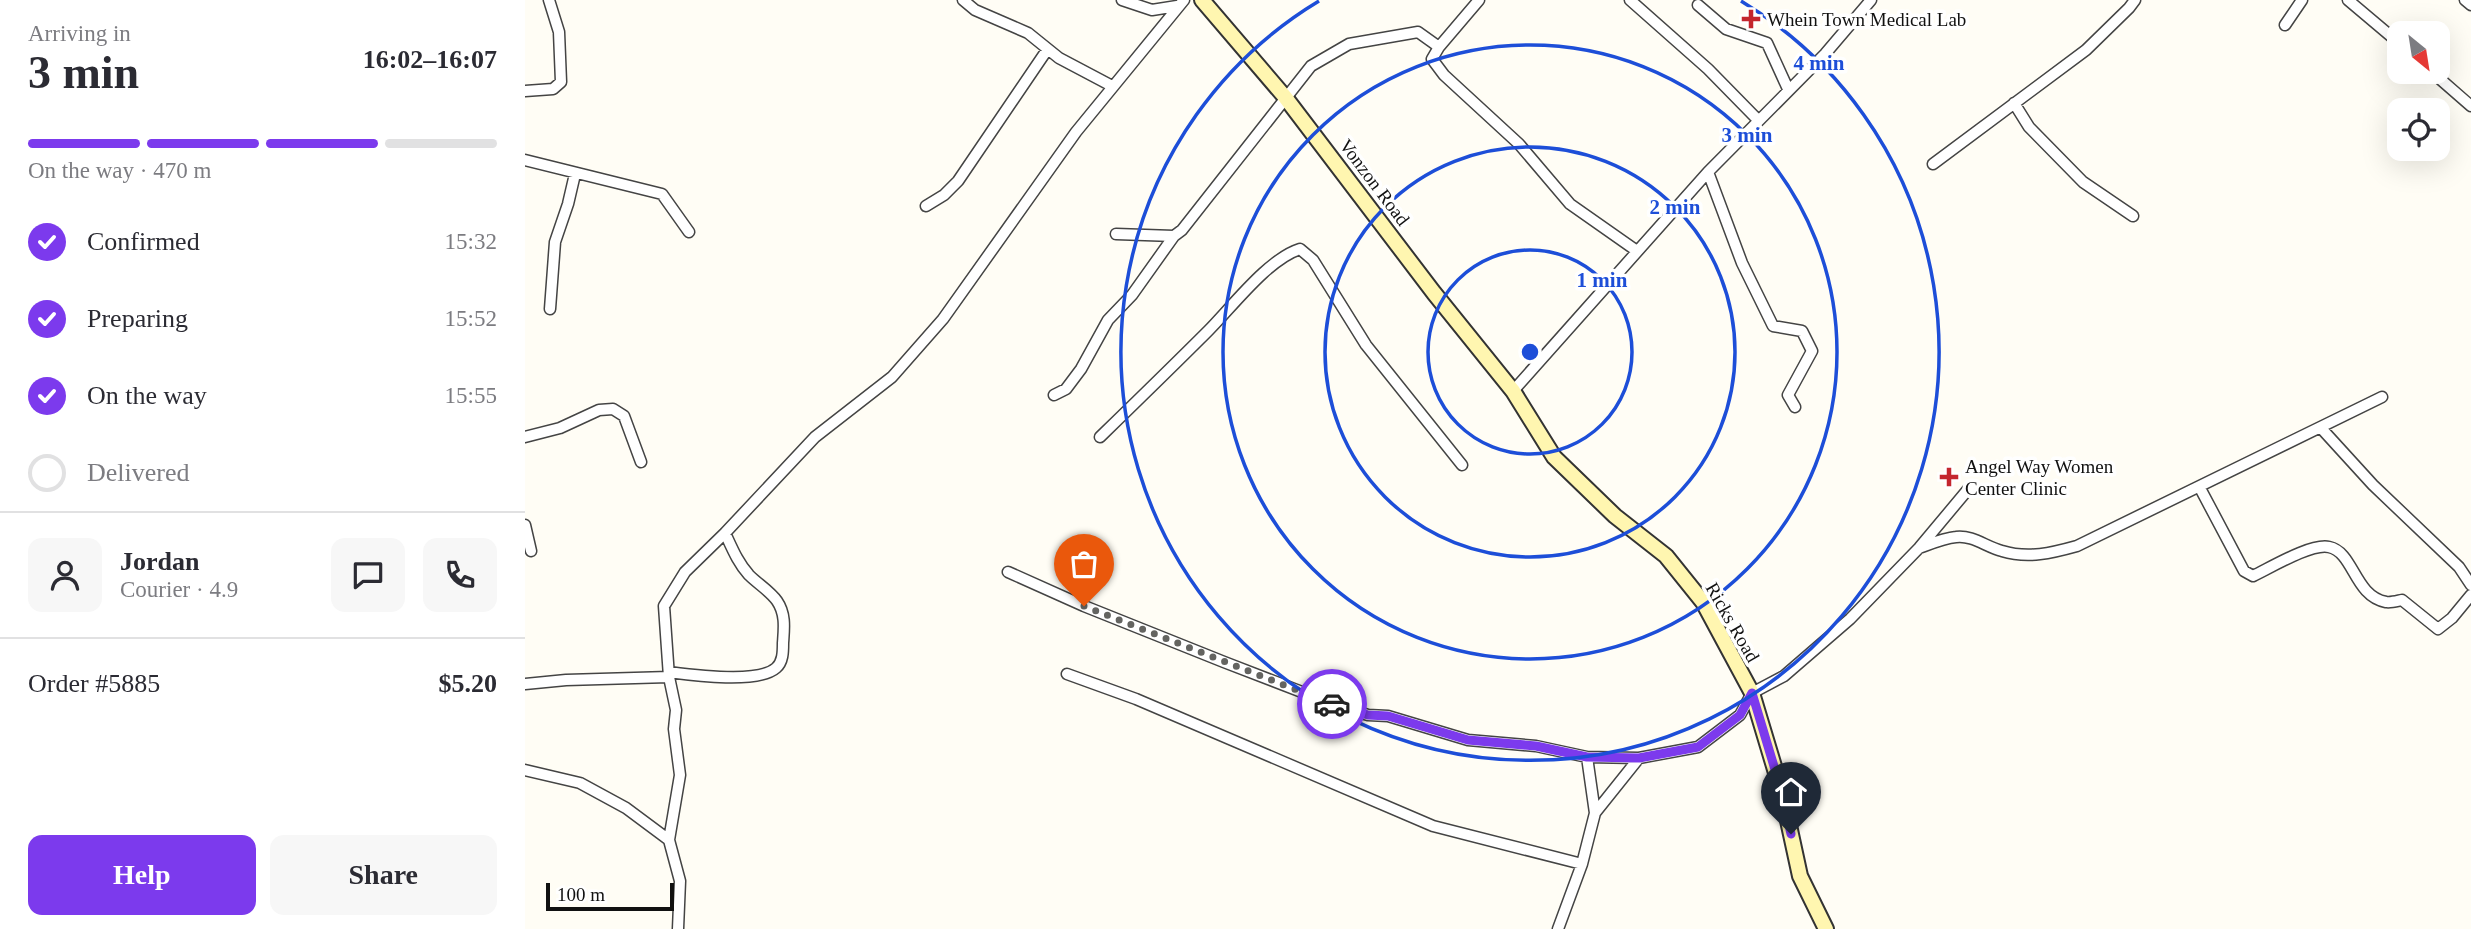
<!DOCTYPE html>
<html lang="en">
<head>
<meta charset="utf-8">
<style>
  :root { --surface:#fff; --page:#f7f7f7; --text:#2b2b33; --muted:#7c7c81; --line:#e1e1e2; --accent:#7c3aed }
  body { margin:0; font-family:Georgia,serif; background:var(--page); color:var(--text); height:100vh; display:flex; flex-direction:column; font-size:26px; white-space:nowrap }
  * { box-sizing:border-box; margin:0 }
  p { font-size:23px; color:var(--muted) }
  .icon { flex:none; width:38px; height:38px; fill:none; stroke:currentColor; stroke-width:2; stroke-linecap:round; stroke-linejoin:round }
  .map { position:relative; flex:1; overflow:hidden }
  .drawer { display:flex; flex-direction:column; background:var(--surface); width:525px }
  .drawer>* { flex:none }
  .needle { width:46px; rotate:150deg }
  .fabs { position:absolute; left:1862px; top:21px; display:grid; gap:14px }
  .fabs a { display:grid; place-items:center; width:63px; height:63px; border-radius:14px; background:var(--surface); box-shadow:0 7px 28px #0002; font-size:35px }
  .scale { position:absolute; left:21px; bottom:18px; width:128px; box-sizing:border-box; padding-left:7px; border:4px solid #111; border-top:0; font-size:19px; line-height:24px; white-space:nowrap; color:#111; -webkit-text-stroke:5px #fff; paint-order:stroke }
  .pin { position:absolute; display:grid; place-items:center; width:60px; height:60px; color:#fff; margin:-72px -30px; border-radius:50% 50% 50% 0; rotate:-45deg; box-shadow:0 0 7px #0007 }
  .pin .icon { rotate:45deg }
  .courier { position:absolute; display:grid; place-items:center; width:70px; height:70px; margin:-35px; border:5px solid #7c3aed; border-radius:50%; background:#fff; color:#222; box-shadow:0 2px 9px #0007 }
  .overview em { font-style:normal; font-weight:700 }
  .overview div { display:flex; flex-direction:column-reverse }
  .overview { display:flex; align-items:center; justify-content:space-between; height:119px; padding:0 28px }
  h1 { font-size:46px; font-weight:700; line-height:52px }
  .bar { display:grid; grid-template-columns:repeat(4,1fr); gap:10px 7px; align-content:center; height:84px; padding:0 28px }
  .bar i { height:9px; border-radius:5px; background:var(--line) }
  .bar .current { background:var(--accent) }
  .bar p { grid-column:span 4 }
  .line { display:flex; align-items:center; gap:18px; padding:0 28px; border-top:2px solid var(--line) }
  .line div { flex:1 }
  .round { display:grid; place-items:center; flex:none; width:74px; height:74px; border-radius:14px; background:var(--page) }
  ol { padding:0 28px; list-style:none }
  li { display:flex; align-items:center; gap:21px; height:77px }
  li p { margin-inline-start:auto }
  li .icon { padding:7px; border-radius:50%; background:var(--accent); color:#fff; stroke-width:4 }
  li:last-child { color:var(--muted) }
  li i { width:38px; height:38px; border:4px solid var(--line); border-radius:50% }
  .primary-button { display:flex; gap:14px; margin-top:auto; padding:14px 28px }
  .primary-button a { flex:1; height:80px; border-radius:14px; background:var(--accent); color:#fff; font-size:28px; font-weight:700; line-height:80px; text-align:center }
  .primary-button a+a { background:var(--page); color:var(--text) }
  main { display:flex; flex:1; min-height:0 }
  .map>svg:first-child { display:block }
</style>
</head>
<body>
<main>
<section class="drawer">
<div class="overview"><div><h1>3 min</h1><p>Arriving in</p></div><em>16:02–16:07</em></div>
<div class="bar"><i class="current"></i><i class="current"></i><i class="current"></i><i></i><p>On the way · 470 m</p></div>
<ol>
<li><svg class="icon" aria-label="check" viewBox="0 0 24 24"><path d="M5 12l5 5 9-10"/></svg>Confirmed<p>15:32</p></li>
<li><svg class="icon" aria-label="check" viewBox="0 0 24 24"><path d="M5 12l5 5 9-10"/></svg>Preparing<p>15:52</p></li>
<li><svg class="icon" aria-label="check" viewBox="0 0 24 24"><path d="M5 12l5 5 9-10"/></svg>On the way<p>15:55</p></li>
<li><i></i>Delivered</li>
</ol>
<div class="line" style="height:126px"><a class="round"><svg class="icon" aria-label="person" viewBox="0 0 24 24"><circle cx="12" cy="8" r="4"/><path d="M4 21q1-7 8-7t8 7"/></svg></a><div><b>Jordan</b><p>Courier · 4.9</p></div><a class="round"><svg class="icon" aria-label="chat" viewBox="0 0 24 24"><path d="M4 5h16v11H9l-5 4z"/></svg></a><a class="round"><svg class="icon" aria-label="phone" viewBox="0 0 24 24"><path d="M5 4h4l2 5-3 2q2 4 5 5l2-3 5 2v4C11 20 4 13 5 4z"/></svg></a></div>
<div class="line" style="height:91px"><div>Order #5885</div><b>$5.20</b></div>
<div class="primary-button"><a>Help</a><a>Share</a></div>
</section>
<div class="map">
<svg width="1946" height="929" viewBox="0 0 1946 929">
  <rect width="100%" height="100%" fill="#fffdf5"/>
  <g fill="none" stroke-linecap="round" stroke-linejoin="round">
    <defs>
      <path id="street" d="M 438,0 L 450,10 L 503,33 L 534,58 L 587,86
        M 597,0 L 627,10 L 652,6
        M 1105,0 L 1183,69 L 1233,120
        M 1823,0 L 1874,43
        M 1940,0 L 1946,5
        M 1173,5 L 1201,29 L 1242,43 L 1263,89
        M 1760,25 L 1777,0
        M 914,47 L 954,0
        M 1907,72 L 1946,106
        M 0,91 L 28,89 L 36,82 L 34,32 L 24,0
        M 1489,103 L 1504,127 L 1558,182 L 1608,216
        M 0,160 L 137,194 L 164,232
        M 1408,164 L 1561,50 L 1604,8 L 1610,0
        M 1183,172 L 1217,263 L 1248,326 L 1277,331 L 1287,351 L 1263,395 L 1270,407
        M 401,206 L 419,195 L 433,181 L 522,50
        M 591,234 L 649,236 L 657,230 L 786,66 L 824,44 L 893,32 L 914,47 L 907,59 L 919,75 L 994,144 L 1045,204 L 1112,251
        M 25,309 L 30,242 L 43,204 L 50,174
        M 988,391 L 1183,172 L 1300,54 L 1346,0
        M 529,395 L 541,389 L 556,369 L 583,320 L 607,295 L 649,236
        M 1796,428 L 1848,485 L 1934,567 L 1946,585
        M 0,437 L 35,428 L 74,410 L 88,409 L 99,416 L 116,462
        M 575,437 C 611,402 647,367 683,331 C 707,307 743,259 775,249 L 788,260 L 841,345 L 937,465
        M 1675,488 L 1719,571 L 1728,576 C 1745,568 1786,543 1804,547 C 1829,552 1829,596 1861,602 C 1865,603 1872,601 1877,600 L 1913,629 L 1927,618 L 1946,595
        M 0,525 L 6,551
        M 1394,548 C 1405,544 1419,538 1431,537 C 1448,535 1461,547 1477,551 C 1503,559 1527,553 1552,546 L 1857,397
        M 483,572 L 559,606 L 699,662 L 808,704 L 843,715 L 863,716 L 943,740 L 1011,746 L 1062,757 L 1114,758
        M 144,672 C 167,675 233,684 251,668 C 258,662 258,652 258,643 C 259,629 261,614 252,601 C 245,591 233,584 224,575 C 213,563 207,548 200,533
        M 542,674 L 611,699 L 908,826 L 1057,864
        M 144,677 L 139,606 L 160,572 L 200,533 L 290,437 L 367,377 L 418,319 L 551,132 L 659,0
        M 0,684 L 41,680 L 144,677 L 151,710 L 149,729 L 155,775 L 144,840 L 155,881 L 153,929
        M 0,770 L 55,783 L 101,808 L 144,840
        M 1070,813 L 1114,758 L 1173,747 L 1215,715 L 1227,693 L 1259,676 L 1325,619 L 1394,548 L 1445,487
        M 1033,929 L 1057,864 L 1070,813 L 1062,757"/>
      <path id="secondary" d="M 677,0 L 760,97 L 909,293 L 988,391 L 1029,457 L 1090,516 L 1141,556 L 1178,602 L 1227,693 L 1257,793 L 1275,876 L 1301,929"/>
    </defs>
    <use href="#street" stroke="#444" stroke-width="13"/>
    <use href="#secondary" stroke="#333" stroke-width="18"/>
    <use href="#street" stroke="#fff" stroke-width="10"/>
    <use href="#secondary" stroke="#fff6b0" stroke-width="14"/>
  </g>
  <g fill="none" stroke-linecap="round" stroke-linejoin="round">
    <path stroke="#646461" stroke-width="7" stroke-dasharray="0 12.6" d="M 559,606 L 807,704"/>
    <path stroke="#7c3aed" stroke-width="9" d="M 807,704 L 843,715 L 863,716 L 943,740 L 1011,746 L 1062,757 L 1114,758 L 1173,747 L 1215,715 L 1227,693 L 1257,793 L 1266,834"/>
  </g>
  <g fill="none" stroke="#1d4ed8" stroke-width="3.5">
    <circle cx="1005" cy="352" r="102"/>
    <circle cx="1005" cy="352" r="205"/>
    <circle cx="1005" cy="352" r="307"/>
    <path d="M1216 1A409 409 0 1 1 794 1"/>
  </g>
  <g fill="#c4262e" stroke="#fff" stroke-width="2.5">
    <path d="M1222.5 8.5h7v7h7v7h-7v7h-7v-7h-7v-7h7z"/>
    <path d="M1420.5 466.5h7v7h7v7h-7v7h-7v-7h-7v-7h7z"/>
  </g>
  <g text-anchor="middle" stroke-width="7" stroke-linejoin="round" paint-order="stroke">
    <g font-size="19" fill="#111" stroke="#fff" text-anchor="start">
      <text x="1242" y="26">Whein Town Medical Lab</text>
      <text x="1440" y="473">Angel Way Women<tspan x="1440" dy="22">Center Clinic</tspan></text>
    </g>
    <g font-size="19" fill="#111" stroke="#fff">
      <text transform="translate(850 182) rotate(53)" y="7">Vonzon Road</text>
      <text transform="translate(1208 622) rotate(60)" y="7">Ricks Road</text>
    </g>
  </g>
  <circle cx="1005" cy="352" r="10" fill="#1d4ed8" stroke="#fff" stroke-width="3.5"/>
  <g font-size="21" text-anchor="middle" font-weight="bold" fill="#1d4ed8" stroke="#fff" stroke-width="7" stroke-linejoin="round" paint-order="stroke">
    <text x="1294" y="70">4 min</text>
    <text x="1222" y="142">3 min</text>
    <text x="1150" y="214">2 min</text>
    <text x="1077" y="287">1 min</text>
  </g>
</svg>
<div class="fabs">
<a><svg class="needle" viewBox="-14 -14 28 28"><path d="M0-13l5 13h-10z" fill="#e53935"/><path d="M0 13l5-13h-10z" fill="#7c7c81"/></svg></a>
<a><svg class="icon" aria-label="locate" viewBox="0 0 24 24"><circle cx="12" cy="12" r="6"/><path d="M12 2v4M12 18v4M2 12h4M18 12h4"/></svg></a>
</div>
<div class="scale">100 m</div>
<div class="pin" style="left:559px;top:606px;background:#ea580c"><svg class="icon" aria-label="bag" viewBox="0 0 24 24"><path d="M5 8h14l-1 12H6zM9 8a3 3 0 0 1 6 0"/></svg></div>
<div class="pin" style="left:1266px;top:834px;background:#1f2937"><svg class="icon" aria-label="home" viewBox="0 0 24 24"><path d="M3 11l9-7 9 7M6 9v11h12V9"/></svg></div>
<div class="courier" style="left:807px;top:704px"><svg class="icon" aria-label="car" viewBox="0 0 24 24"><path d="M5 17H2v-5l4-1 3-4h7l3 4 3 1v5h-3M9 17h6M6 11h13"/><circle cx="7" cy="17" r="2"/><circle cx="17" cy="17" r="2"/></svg></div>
</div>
</main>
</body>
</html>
